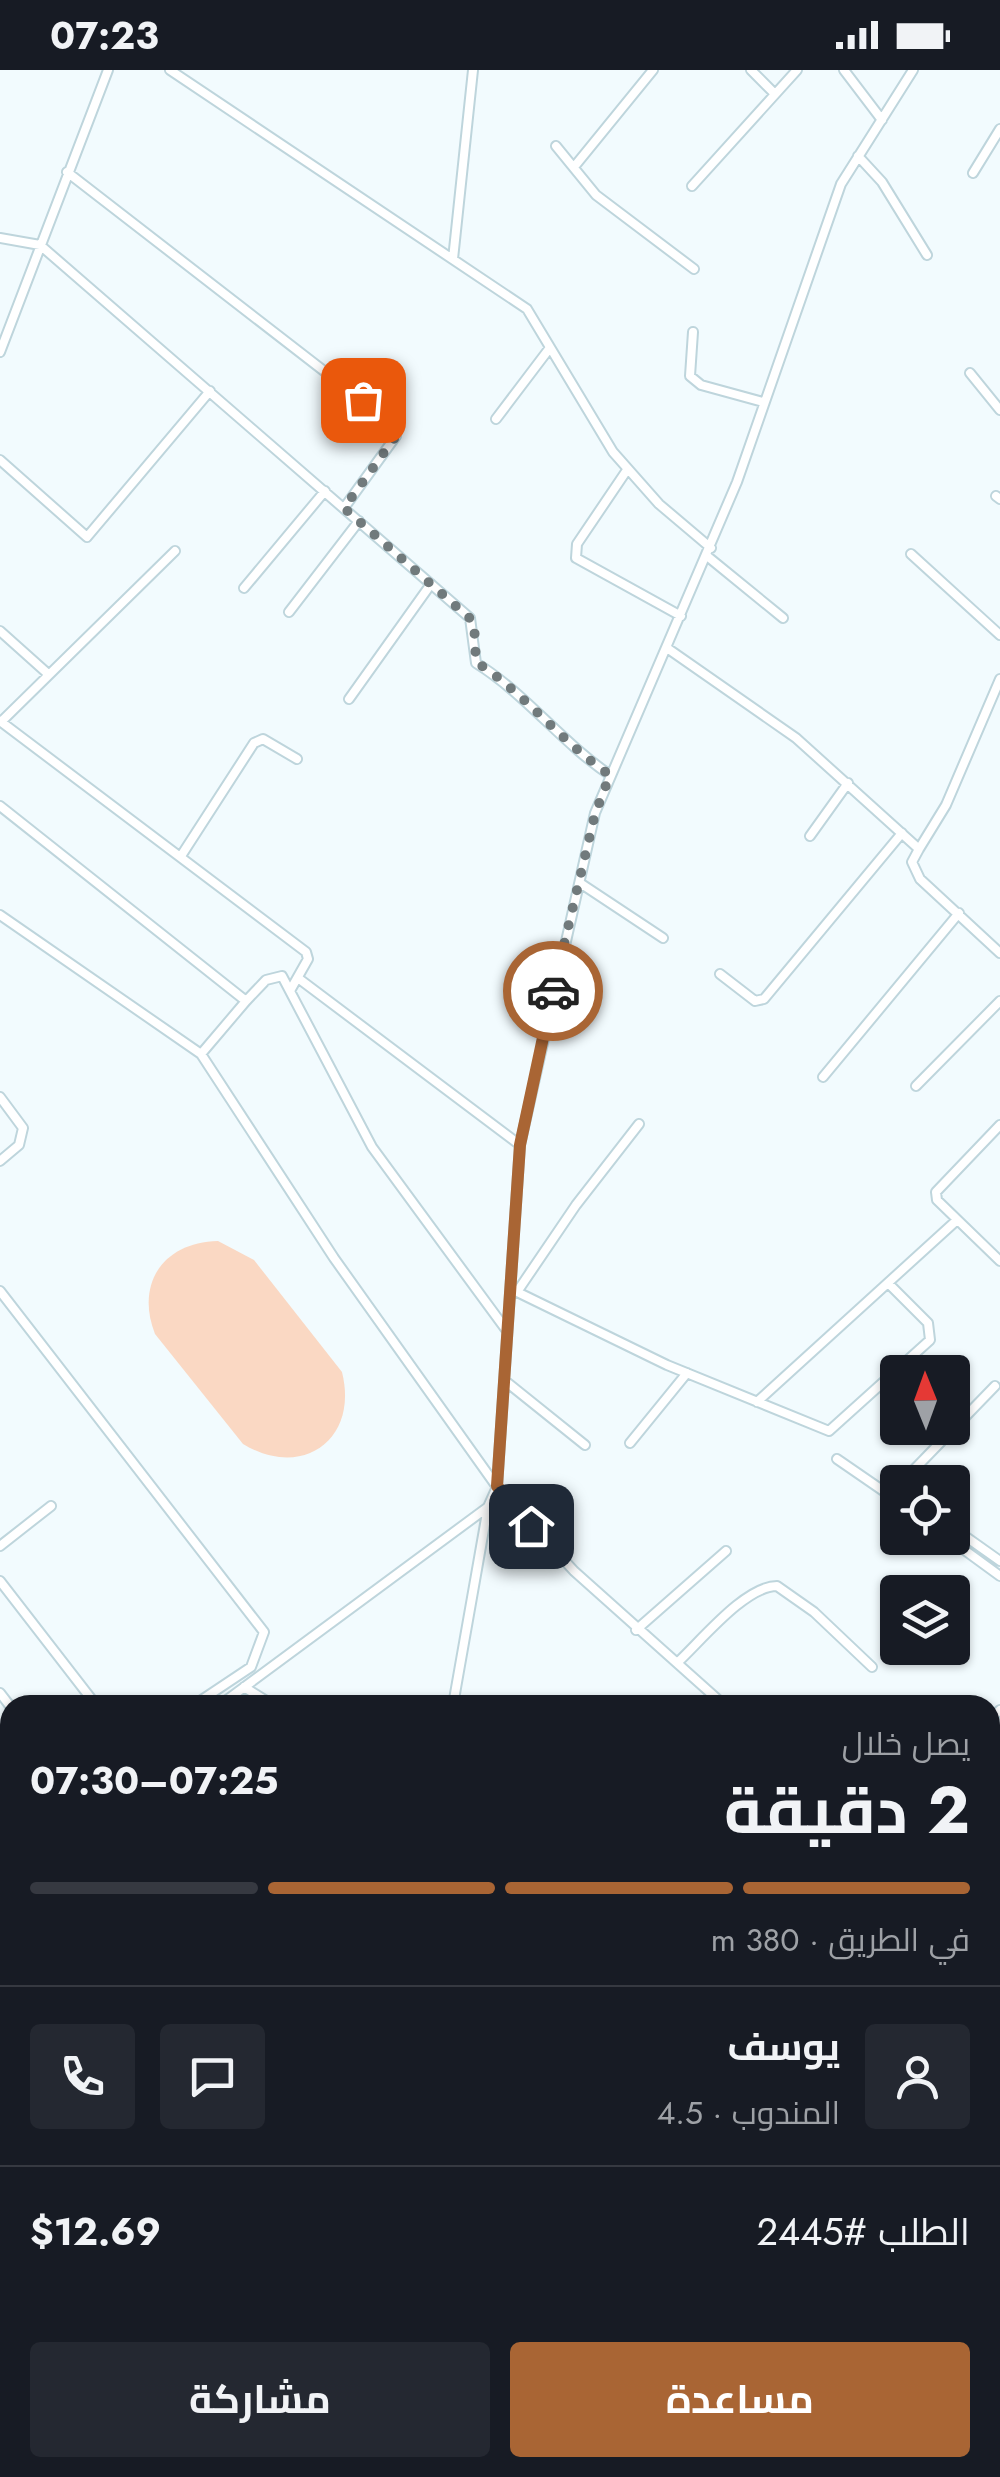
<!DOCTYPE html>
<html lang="ar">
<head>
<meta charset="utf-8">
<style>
  :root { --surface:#171b24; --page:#242831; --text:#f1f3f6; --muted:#9ea1a6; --line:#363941; --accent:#a96534 }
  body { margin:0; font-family:Jost,Cairo,sans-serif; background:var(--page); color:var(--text); direction:rtl; height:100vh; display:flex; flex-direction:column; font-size:38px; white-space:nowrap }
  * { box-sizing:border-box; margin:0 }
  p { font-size:32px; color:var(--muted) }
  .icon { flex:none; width:55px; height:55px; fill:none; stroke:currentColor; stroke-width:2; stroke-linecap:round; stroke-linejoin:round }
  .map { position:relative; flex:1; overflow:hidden; direction:ltr }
  .drawer { position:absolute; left:0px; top:1625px; width:1000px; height:782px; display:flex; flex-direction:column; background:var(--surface); border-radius:30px 30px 0 0; box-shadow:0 2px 8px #0004; direction:rtl }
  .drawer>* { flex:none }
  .needle { width:65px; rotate:359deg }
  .buttons { position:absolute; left:880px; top:1285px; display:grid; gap:20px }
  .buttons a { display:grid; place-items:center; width:90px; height:90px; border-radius:10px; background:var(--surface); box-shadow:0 2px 8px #0004; font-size:50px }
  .pin { position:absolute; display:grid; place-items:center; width:85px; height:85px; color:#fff; margin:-42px; border-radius:20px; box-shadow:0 5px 15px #0006 }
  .courier { position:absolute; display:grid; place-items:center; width:100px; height:100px; margin:-50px; border:8px solid #a96534; border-radius:50%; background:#fff; color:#222; box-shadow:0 2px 12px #0007 }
  .summary em { font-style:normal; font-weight:700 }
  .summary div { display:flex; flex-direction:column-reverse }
  .summary { display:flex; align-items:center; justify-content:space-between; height:170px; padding:0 30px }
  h1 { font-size:65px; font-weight:700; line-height:75px }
  .bar { display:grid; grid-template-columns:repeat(4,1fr); gap:15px 10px; align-content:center; height:120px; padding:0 30px }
  .bar i { height:12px; border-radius:8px; background:var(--line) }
  .bar .selected { background:var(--accent) }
  .bar p { grid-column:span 4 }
  .line { display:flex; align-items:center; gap:25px; padding:0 30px; border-top:2px solid var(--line) }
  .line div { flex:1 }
  .round { display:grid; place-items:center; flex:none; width:105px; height:105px; border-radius:10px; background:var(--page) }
  .primary-button { display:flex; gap:20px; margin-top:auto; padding:20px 30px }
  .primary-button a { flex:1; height:115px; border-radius:10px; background:var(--accent); color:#fff; font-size:40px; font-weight:700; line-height:115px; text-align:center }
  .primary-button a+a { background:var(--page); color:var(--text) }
  .status { display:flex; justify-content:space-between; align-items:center; height:70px; padding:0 50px; background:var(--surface); direction:ltr }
  .status svg { height:28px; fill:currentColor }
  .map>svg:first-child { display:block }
</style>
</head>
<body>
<div class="status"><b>07:23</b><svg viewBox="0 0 49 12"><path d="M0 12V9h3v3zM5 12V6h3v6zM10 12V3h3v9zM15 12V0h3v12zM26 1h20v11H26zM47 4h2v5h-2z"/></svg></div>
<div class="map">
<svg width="1000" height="2407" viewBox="0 0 1000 2407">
  <rect width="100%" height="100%" fill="#f2fbfe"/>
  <path fill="#fad8c3" d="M 218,1171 L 254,1190 L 342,1302 C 359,1370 302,1410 243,1374 L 155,1264 C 135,1213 164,1172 218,1171 Z"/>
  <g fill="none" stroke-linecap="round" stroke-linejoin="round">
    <defs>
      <path id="minor" d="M 170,0 L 527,239 L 613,382 L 659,434 L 711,478
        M 751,0 L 774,23
        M 844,0 L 882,50
        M 556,76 L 596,125 L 694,199
        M 858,86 L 882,112 L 927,185
        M 574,97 L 653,0
        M 67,102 L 395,356 L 396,366 L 344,438
        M 973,103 L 1000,59
        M 692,116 L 797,0
        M 0,168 L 40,175 L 470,548 L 476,593 C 526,624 561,672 610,705
        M 453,189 L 473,0
        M 693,262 L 690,306 L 701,315 L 763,332
        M 0,282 L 108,0
        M 970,303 L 1000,340
        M 496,349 L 549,279
        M 0,390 L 87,467 L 210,321
        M 627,400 L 577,474 L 576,488 L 681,546
        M 996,426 L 1000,429
        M 911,484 L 1000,565
        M 707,486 L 783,548
        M 244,518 L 325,421
        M 289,542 L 359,451
        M 0,561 L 47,603
        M 667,578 L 796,668 L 919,779 L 946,735 L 1000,609
        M 349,629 L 431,514
        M 0,651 L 306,882 L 308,889 L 291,919
        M 1,652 L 175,481
        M 0,736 L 246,931 L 201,984
        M 810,766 L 848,713
        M 919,779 L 912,792 L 920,809 L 1000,883
        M 181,786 L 254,673 L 263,669 L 297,689
        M 580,813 L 663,868
        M 0,845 L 201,984 L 334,1188 L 497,1417 L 574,1501 L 724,1635
        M 720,904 L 755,931 L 764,929 L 902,763
        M 298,908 L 520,1075
        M 246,931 L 266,910 L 282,906 L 372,1077 L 507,1261
        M 823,1007 L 959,843
        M 916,1016 L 1000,931
        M 0,1027 L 23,1058 L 19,1075 L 0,1091
        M 1000,1055 L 936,1122 L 937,1130 L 1000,1191
        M 511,1219 L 667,1295 L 829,1361 L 930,1270 L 928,1253 L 888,1213
        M 519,1219 L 576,1135 L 639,1054
        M 0,1221 L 264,1562 L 251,1597 L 194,1635
        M 504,1310 L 585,1375
        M 757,1332 L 957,1150
        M 630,1373 L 687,1303
        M 837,1389 L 898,1431
        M 902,1412 L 995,1316
        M 952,1457 L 1000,1491
        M 948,1468 L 1000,1506
        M 0,1476 L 51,1436
        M 0,1511 L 96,1635
        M 636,1560 L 726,1481
        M 677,1593 C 701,1571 745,1516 777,1516 L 814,1542 L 872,1597
        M 244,1617 L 273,1635
        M 0,1623 L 10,1636
        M 220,1635 L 488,1437 L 497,1417 L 520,1075 L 595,743 L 737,412 L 841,114 L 913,0
        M 453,1635 L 488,1437
        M 990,1649 L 1000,1640
        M 0,1664 L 10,1663
        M 0,1682 L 10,1681
        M 990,1791 L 1000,1792
        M 0,1875 L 10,1861
        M 0,1921 L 10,1929
        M 990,1947 L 1000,1937
        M 990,2111 L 1000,2119
        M 0,2261 L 10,2276
        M 990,2346 L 1000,2353
        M 85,2398 L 91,2407
        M 398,2398 L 431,2407
        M 699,2398 L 714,2407
        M 863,2398 L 872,2407
        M 357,2407 L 359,2398
        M 459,2407 L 465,2398
        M 621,2407 L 628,2398
        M 745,2407 L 753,2398
        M 960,2407 L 964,2398"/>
    </defs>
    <use href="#minor" stroke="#bed5dc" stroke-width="12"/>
    <use href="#minor" stroke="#fff" stroke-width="8"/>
  </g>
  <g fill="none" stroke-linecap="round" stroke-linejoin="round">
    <path stroke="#717a7c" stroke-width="10" stroke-dasharray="0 18" d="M 363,330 L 392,353 L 396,366 L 344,438 L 474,552 L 476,592 C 526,624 561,672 610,705 L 595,744 L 553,921"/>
    <path stroke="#a96534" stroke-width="12" d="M 531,1456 L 497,1416 L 520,1075 L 553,921"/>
  </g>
</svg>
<div class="buttons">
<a><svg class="needle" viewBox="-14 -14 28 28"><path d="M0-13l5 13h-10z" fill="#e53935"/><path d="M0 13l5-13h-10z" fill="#9ea1a6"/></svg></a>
<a><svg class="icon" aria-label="locate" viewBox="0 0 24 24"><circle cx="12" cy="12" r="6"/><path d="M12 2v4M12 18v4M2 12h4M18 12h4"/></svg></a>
<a><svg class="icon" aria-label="layers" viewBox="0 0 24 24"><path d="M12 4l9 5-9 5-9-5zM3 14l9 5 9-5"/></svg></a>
</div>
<div class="pin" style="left:363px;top:330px;background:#ea580c"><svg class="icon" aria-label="bag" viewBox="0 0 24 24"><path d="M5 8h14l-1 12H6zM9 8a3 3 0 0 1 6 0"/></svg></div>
<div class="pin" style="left:531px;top:1456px;background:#1f2937"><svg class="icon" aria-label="home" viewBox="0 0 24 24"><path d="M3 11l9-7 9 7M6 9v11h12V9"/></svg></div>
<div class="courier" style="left:553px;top:921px"><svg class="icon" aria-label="car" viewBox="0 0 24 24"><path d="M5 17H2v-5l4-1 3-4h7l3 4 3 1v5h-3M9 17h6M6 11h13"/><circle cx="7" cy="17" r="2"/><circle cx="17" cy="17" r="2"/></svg></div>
<section class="drawer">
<div class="summary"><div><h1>2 دقيقة</h1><p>يصل خلال</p></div><em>07:25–07:30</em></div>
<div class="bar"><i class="selected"></i><i class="selected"></i><i class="selected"></i><i></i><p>في الطريق · 380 m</p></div>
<div class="line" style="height:180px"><a class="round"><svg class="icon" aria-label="person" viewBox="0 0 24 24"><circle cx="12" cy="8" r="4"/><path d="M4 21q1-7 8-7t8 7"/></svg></a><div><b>يوسف</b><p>المندوب · 4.5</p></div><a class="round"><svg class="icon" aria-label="chat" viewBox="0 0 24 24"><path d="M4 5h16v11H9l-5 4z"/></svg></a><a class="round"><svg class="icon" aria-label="phone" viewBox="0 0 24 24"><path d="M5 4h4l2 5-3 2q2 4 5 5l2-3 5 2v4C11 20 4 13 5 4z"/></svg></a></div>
<div class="line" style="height:130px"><div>الطلب #2445</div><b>$12.69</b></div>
<div class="primary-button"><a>مساعدة</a><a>مشاركة</a></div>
</section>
</div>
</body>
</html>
